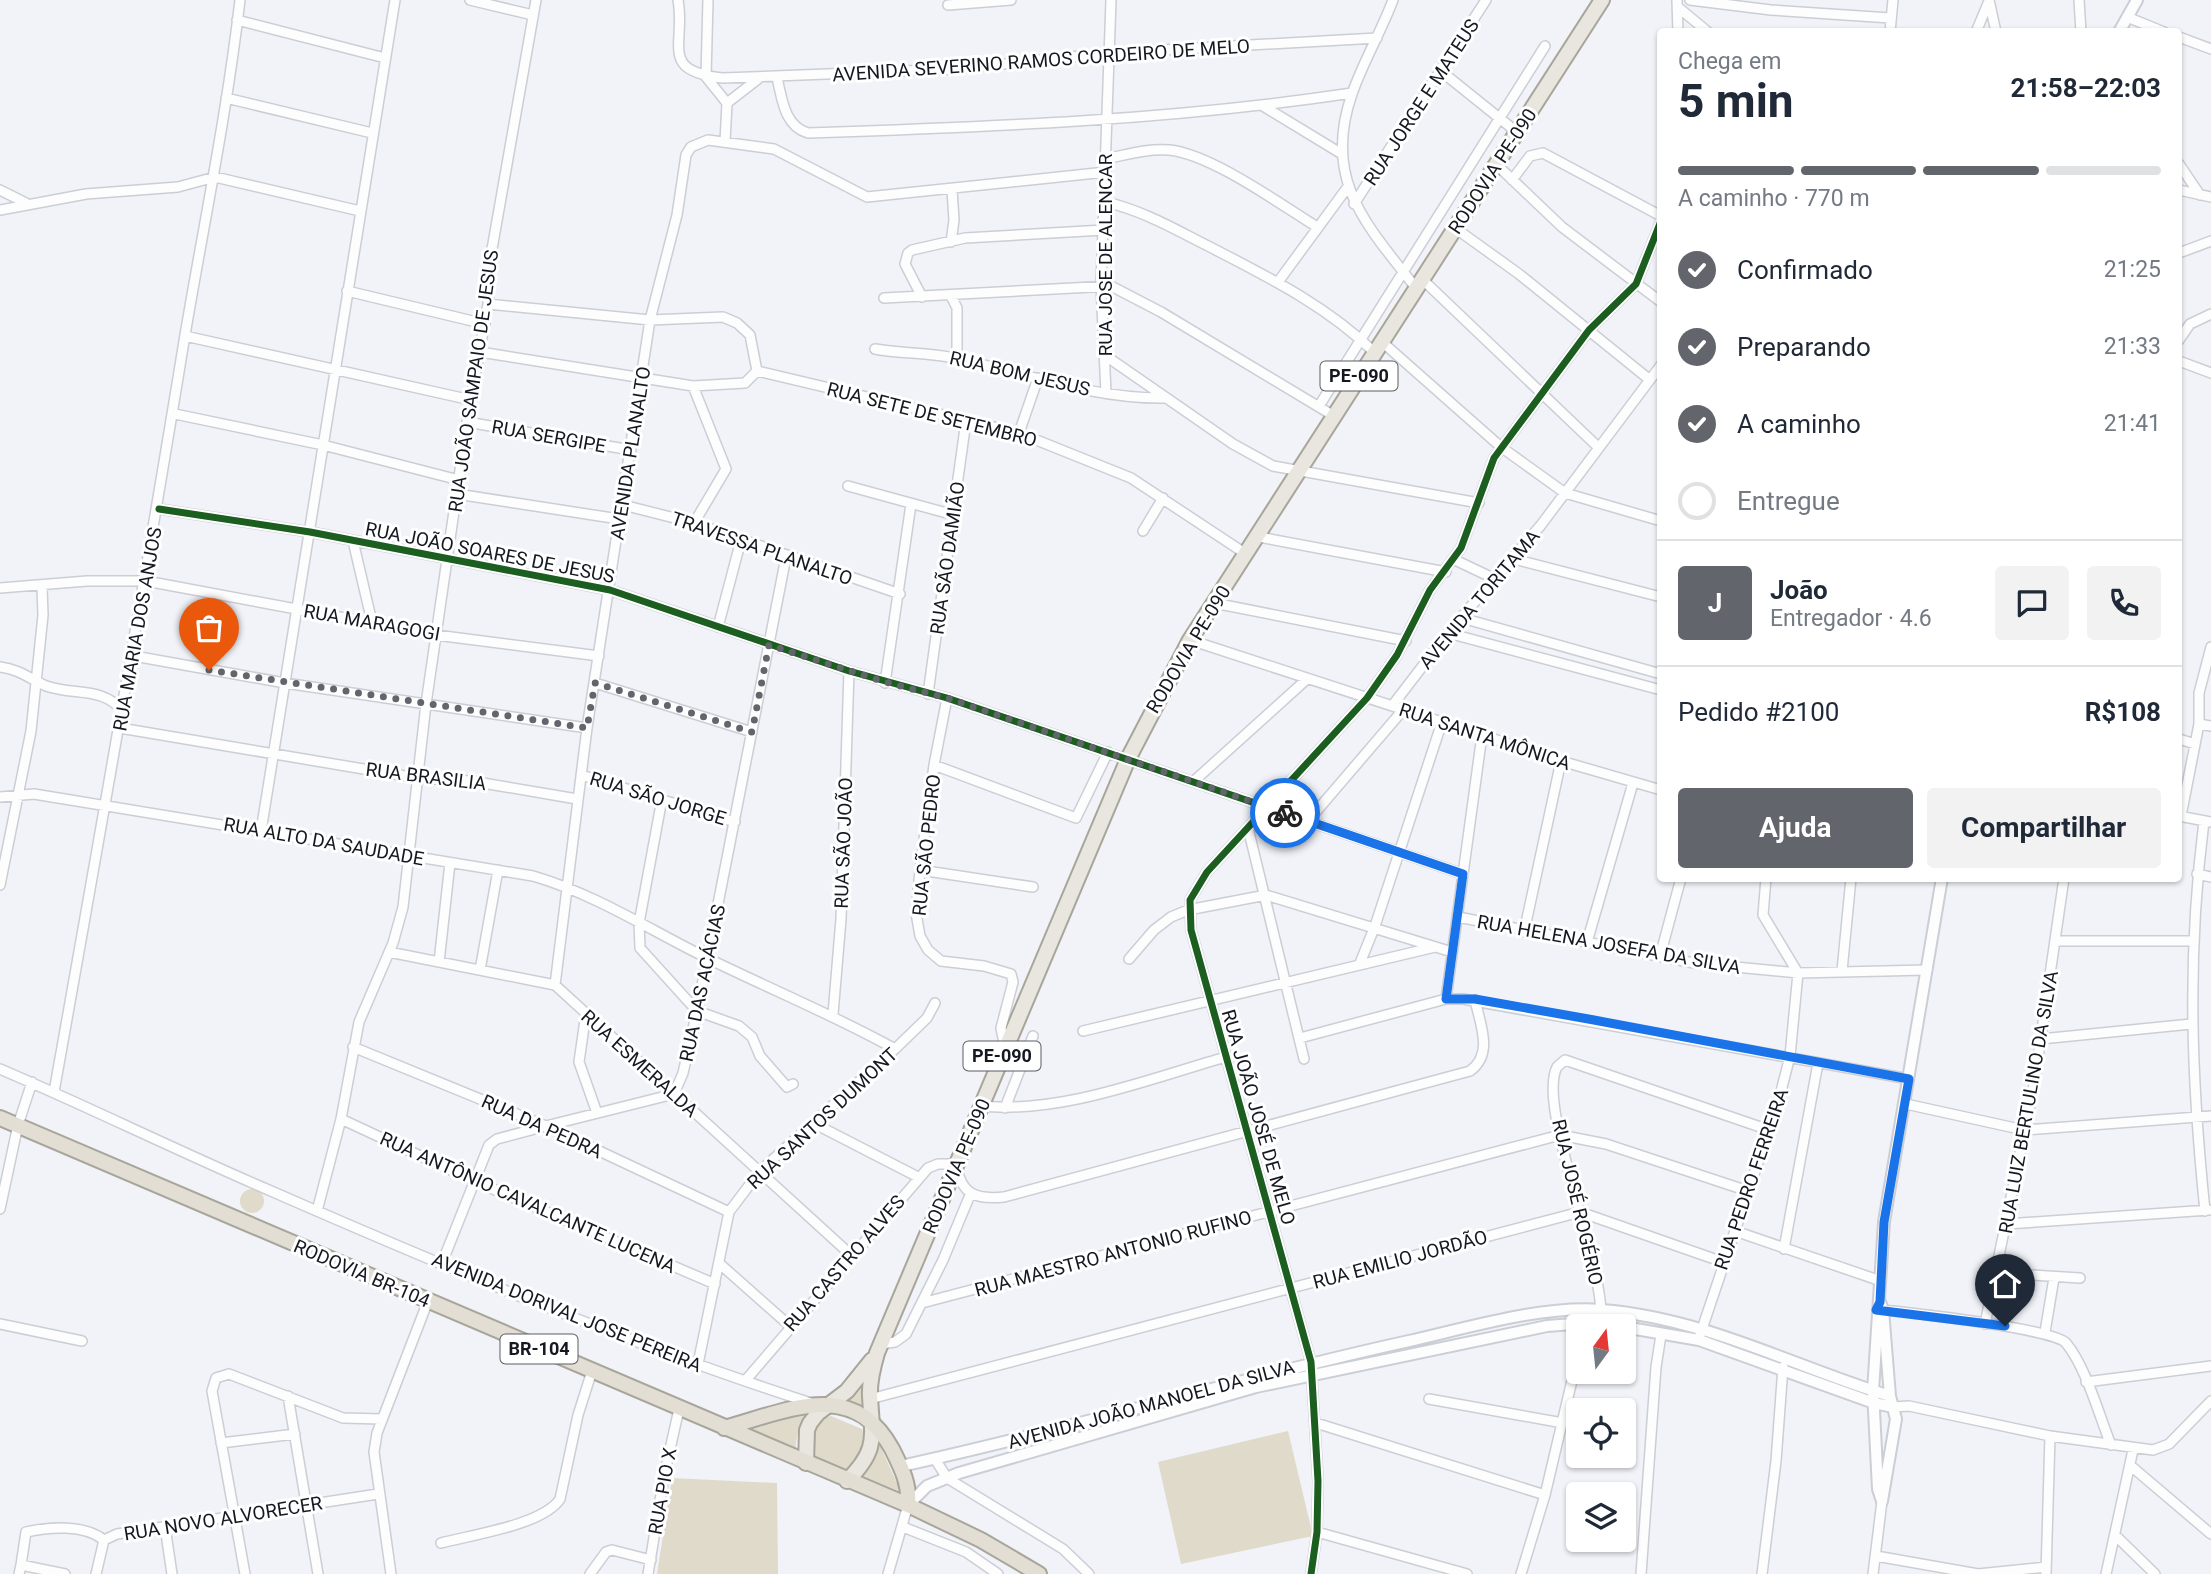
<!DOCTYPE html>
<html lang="pt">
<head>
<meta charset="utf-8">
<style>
  :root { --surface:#fff; --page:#f2f2f3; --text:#1f2937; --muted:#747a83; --line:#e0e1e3; --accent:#62656c }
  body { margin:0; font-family:Roboto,sans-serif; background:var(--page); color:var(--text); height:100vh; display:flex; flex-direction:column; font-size:26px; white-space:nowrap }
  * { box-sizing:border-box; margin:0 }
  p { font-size:23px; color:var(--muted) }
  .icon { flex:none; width:38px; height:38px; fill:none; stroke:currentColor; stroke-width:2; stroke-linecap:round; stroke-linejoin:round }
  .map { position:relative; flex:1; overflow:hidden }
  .details { position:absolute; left:1657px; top:28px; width:525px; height:854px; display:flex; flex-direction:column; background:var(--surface); border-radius:7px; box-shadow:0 2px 5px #0004 }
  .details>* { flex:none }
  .needle { width:46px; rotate:15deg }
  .controls { position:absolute; left:1566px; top:1314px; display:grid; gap:14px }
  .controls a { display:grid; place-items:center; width:70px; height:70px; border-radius:7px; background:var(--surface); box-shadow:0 2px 5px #0004; font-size:35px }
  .pin { position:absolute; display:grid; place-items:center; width:60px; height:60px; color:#fff; margin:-72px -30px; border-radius:50% 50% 50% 0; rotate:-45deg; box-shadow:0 0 7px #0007 }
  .pin .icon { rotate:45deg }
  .courier { position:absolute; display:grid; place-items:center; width:70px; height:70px; margin:-35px; border:5px solid #1a73e8; border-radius:50%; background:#fff; color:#222; box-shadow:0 2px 9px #0007 }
  .summary em { font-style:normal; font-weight:700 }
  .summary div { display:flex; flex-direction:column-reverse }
  .summary { display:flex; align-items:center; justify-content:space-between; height:119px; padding:0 21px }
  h1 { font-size:46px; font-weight:700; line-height:52px }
  .bar { display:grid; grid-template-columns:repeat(4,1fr); gap:10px 7px; align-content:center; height:84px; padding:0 21px }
  .bar i { height:9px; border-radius:5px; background:var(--line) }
  .bar .selected { background:var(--accent) }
  .bar p { grid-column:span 4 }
  .line { display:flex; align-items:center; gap:18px; padding:0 21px; border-top:2px solid var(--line) }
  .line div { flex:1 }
  .round { display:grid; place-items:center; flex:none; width:74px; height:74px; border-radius:7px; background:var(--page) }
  ol { padding:0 21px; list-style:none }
  li { display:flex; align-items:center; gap:21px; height:77px }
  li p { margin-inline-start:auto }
  li .icon { padding:7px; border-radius:50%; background:var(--accent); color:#fff; stroke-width:4 }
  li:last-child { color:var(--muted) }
  li i { width:38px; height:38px; border:4px solid var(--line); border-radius:50% }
  .button { display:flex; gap:14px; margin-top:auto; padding:14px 21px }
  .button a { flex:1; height:80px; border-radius:7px; background:var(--accent); color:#fff; font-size:28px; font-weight:700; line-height:80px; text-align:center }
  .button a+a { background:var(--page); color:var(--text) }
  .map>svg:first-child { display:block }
</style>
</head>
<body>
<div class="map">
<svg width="2211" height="1574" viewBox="0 0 2211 1574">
  <rect width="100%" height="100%" fill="#f1f3f8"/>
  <path fill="#dfdaca" d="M240 1201a12 12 0 1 1 24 0a12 12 0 1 1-24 0Z
    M 871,1367 L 868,1410 L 837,1403 Z
    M 815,1411 C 803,1424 796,1429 796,1448 L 752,1429 Z
    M 831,1416 L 862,1429 C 869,1450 863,1456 849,1471 L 808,1453 C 808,1437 812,1420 831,1416 Z
    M 1288,1431 L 1313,1536 L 1181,1564 L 1158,1462 Z
    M 876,1437 L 901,1492 L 860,1475 L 873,1457 Z
    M 672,1478 L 777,1483 L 778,1574 L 657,1574 Z"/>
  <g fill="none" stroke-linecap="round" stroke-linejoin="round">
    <defs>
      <path id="minor" d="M 470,0 L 533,15
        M 678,0 C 686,45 658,71 723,78 L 957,69 L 1108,53 L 1377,38
        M 708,0 L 706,77 L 727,103 L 725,142
        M 1393,0 C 1381,32 1363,62 1352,94 C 1322,180 1366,224 1416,288
        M 1677,0 L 1678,32
        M 1690,0 L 1771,10 L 1890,18
        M 1989,0 L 1996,32
        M 2079,0 L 2081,32
        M 948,5 L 1011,0
        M 1679,8 L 1708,32
        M 2127,17 L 2164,32
        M 237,20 L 385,58
        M 1890,32 L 1893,0
        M 1976,32 L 1989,1
        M 2179,37 L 2211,49
        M 1442,72 L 1518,133
        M 777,78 C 782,98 784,126 808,133 C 990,127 1172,120 1352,93
        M 226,98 L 372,133
        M 727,103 L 758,79
        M 1263,106 L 1342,154
        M 1105,159 C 1126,155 1148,148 1169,150 C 1211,154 1280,204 1317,227
        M 2179,164 L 2200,195
        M 1497,165 L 1562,227 L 1661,302
        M 1512,180 L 1530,156 L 1543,153 L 1661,216
        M 0,190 L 26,203
        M 2179,190 L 2211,197
        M 1106,202 C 1144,211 1176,230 1210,247 C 1268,277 1327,306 1374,352
        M 1354,204 L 1486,0
        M 0,210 L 86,194 L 178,187 L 215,177 L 360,211
        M 1455,228 L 1519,274 L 1650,380
        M 951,242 L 954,220 L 952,190
        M 2179,253 L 2211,241
        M 1422,279 L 1598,447
        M 1278,282 L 1347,188
        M 347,291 L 485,324
        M 951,296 L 957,308 L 957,358
        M 922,297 L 905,264 L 908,253 L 912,250 L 965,238 L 1104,230
        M 884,298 L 1111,286 L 1161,312 L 1334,416
        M 488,304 L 650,320 L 723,317 L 737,323 L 750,335 L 757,371
        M 185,336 L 471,400
        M 2179,340 L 2190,324 L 2211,314
        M 1381,341 L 1501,447 L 1565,493 L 1661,521
        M 875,349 C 902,354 928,352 954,358 C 1024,373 1093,399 1165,398
        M 480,352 L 693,386 L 745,383 L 757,371
        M 1103,354 L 1233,444 L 1273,466 L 1479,503
        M 2179,361 L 2211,373
        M 757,371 L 1019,433 L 1131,478 L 1246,554
        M 693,386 L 726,469 L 694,523
        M 1106,393 L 1101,285 L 1111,0
        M 1319,406 L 1545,46
        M 175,414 L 323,445 L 459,480
        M 467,422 L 631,450
        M 1019,433 L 1038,378
        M 848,486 L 954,515
        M 457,494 L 619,519
        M 623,505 L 694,523 L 900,594
        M 159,509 L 310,532 L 610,590 L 849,671 L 947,698 L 1463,874
        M 1143,531 L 1163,498
        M 1259,537 L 1446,572
        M 353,541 L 372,622
        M 1514,559 L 1661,597
        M 1455,560 L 1495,579
        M 0,588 L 87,581 L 146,581 L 436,635 L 599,656
        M 1214,603 L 1406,641
        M 1462,618 L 1661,674
        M 718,627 L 741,540
        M 1448,633 L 1661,690
        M 1190,640 L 1561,761 L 1661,790
        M 134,656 L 285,683 L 587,728
        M 0,667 C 19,669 30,679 46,686 C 75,696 101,686 123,711
        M 595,683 L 752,732
        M 885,683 L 911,504
        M 928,694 L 966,421
        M 947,698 L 934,765 L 920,870 L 916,913 L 920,936 L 928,950 L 941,961 L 984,966 L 1011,974 L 1013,982 L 1001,1028 L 1005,1048
        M 1392,706 L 1448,633 L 1541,525 L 1661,365
        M 2199,724 L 2211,726
        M 120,728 L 417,778 L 471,781 L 577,799
        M 2179,739 L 2195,744
        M 934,765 L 1076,818 L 1108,752
        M 581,775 L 735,822
        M 1194,781 L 1307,679
        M 0,797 L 34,794 L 533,876 C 595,894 650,930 707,958 C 770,989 834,1015 895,1049
        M 662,799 L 639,923 L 640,948 L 697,1011 L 739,1026 L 752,1037 L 760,1056 L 787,1087 L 793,1084
        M 2179,816 L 2211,822
        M 2181,816 L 2199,724 L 2199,693 L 2211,647
        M 1308,821 L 1403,710
        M 2204,821 C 2187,956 2191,1075 2205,1211
        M 1248,828 L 1304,1059
        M 261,831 L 395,0
        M 920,870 L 1033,887
        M 2197,874 L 2211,877
        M 0,885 L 31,731 L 43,615 L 42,587
        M 1458,917 L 1694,963 L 1798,973 L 1927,970
        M 1524,932 L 1561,761
        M 2056,941 L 2193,941
        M 1587,942 L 1633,783
        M 389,952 L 555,985 L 851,1255
        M 1660,956 L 1681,878
        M 1129,959 L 1154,930 L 1171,917 L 1188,910 L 1266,895 L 1452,952
        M 439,962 L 450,863
        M 1360,963 L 1375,926 L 1442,722
        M 480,970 L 498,870
        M 1842,971 L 1851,878
        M 555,985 L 587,728 L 650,320 L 677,215 L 686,155 L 691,147 L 708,140 L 774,149 L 867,197 L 1106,172
        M 1446,999 L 1482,735
        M 586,1013 L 579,1062 L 597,1113
        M 833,1014 L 841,919 L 849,671
        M 1083,1031 L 1435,947
        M 1300,1038 L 1446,999 L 1463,999 L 1909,1079
        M 2041,1039 L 2191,1024
        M 353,1047 L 546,1126 L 729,1212
        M 0,1069 C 91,1108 180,1152 271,1191 C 447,1268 631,1345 814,1404
        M 54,1092 C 99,840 144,588 185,335 C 204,223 227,113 240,0
        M 1906,1104 L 2024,1130 L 2211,1116
        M 981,1106 C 1062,1114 1148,1079 1226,1057
        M 1005,1108 L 1033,1036
        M 341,1119 L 472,1180 L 715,1284
        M 815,1124 L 918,1177
        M 0,1209 L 18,1125 L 32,1082
        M 317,1211 L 341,1119 L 359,1022 L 393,943 L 403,907 L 426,704 L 467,422 L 488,304 L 492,249 L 536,0
        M 2007,1224 L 2209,1210
        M 1735,1231 L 1881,1281
        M 1784,1249 L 1818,1063
        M 442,1263 L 489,1145 L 497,1139 L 546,1126 L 674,1094 L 683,1073 L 697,1011 L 786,557
        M 720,1264 L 790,1326
        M 1997,1273 L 2080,1278
        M 922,1303 L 1560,1135 L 1606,1144 L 1748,1191
        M 1878,1310 C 1904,1311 2054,1329 2066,1343 C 2086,1367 2099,1415 2111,1445
        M 0,1324 L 82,1341
        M 1601,1324 C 1606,1263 1536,1107 1557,1067 L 1565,1060 L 1769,1130
        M 1985,1324 L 2034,1085 L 2064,878
        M 2045,1332 L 2054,1278
        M 1700,1335 L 1778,1103 L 1790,1056 L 1798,973 L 1763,915 L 1766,878
        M 881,1344 L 895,1342 L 906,1334 L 943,1260 L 970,1195
        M 698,1364 L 729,1212 L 760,1171 L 895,1049 L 927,1018 L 935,1003
        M 745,1381 L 928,1168 L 938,1164 L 956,1164 C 961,1194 975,1200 1004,1197 L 1470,1071 C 1494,1054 1480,1024 1475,1000
        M 2086,1382 L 2211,1366
        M 288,1396 L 318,1574
        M 870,1399 L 1580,1212 L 1723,1262
        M 1429,1399 L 1563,1423
        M 1893,1407 L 1909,1406 L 2050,1436 L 2153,1450 L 2169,1444 L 2211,1401
        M 1316,1423 L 1545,1495
        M 221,1443 L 295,1434
        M 935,1459 L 947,1478 L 1063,1549 L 1089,1574
        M 2131,1466 L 2211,1534
        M 165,1527 L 172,1574
        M 903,1527 L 966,1552 L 998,1574
        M 1317,1532 L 1467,1574
        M 2116,1536 L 2155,1574
        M 441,1543 C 471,1535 543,1525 560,1499 L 578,1415 L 592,1371
        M 1876,1556 L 1978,1574
        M 21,1565 L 26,1532 C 49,1527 84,1524 104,1540
        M 19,1574 L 21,1565 L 65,1574
        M 96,1574 L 104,1540 L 117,1534 L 378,1494
        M 245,1574 L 212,1391 L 216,1378 L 229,1374 L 343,1418 L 382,1419
        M 391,1574 L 374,1452 L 377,1433 L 428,1301
        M 590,1574 L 606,1552 L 612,1550 L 651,1560
        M 648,1574 L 664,1476 L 679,1409
        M 888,1574 L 908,1505
        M 1311,1574 L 1317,1532 L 1318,1481 L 1311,1362 L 1191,930 L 1190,900 L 1207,872 L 1367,698 L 1397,655 L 1430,590 L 1461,548 L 1494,458 L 1589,330 L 1636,284 L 1661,221
        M 1521,1574 L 1545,1495 L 1578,1355
        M 1641,1574 L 1656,1367 L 1661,1335
        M 1762,1574 L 1776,1461 L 1783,1367
        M 1873,1574 L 1882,1501
        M 1978,1574 L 2046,1567
        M 2046,1574 L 2050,1436
        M 2106,1574 L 2133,1450"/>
      <path id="tertiary" d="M 2119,32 L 2137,0
        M 1880,1302 L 1883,1310 L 1890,1396 L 1896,1419 L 1882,1501
        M 1624,1327 L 1699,1340 L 1874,1403 L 1893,1407
        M 901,1466 C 1072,1429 1239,1378 1409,1341 C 1467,1328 1542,1305 1602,1310 C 1705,1318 1792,1366 1890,1396
        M 1882,1501 L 1878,1489 L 1873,1391 L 1884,1222 L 1942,878
        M 908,1505 L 927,1486 L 959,1473 L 1256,1387 L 1547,1326 L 1586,1323 L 1619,1326"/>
      <path id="primary" d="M 806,1463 L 807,1430 L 810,1423 L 818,1413 L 847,1391 L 872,1360
        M 847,1481 C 879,1449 872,1437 870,1396 C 869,1382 873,1367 877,1353 L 1128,759 L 1190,640 L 1602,0"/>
      <path id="trunk" d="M 0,1118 L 908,1505 L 981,1540 L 1039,1574
        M 724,1428 C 787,1411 853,1377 892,1449 C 901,1467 910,1484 908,1505"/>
    </defs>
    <use href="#minor" stroke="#cbced5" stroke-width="12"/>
    <use href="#tertiary" stroke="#cbced5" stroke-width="14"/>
    <use href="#primary" stroke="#a8a59a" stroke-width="18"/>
    <use href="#trunk" stroke="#a8a59a" stroke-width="18"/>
    <use href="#minor" stroke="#fdfdfe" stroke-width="9"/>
    <use href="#tertiary" stroke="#fdfdfe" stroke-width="10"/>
    <use href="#primary" stroke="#e8e6de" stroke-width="14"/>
    <use href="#trunk" stroke="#e2ded4" stroke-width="14"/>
    <defs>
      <path id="cycleway" d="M 159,509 L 310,532 L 610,590 L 849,671 L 947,698 L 1463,874
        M 1311,1574 L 1317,1532 L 1318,1481 L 1311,1362 L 1191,930 L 1190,900 L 1207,872 L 1367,698 L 1397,655 L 1430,590 L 1461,548 L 1494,458 L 1589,330 L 1636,284 L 1661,221"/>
    </defs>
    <use href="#cycleway" stroke="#fff" stroke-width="11"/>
    <use href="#cycleway" stroke="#1b5e20" stroke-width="7"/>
  </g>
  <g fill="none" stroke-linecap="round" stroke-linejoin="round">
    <path stroke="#62656c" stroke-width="7" stroke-dasharray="0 12.6" d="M 209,670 L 587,728 L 595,683 L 752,732 L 769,645 L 885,682 L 947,698 L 1285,813"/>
    <path stroke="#1a73e8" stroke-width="9" d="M 1285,813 L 1463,874 L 1446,999 L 1475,999 L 1594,1020 L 1909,1079 L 1884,1222 L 1880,1302 L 1876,1310 L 2005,1326"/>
  </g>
  <g text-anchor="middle" stroke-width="6" stroke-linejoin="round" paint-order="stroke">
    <g fill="#fff" stroke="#5b5d63" stroke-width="2">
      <rect x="1320.5" y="361.5" width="77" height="29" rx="5"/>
      <rect x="963.5" y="1041.5" width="77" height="29" rx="5"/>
      <rect x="500.5" y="1334.5" width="77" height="29" rx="5"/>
    </g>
    <g font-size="18" font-weight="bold" fill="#151820">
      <text x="1359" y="382">PE-090</text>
      <text x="1002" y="1062">PE-090</text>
      <text x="539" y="1355">BR-104</text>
    </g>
    <g font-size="19" fill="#151820" stroke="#fff">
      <text transform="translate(1041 60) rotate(-4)" y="7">AVENIDA SEVERINO RAMOS CORDEIRO DE MELO</text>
      <text transform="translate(1421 102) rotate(-57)" y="7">RUA JORGE E MATEUS</text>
      <text transform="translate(1492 171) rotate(-57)" y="7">RODOVIA PE-090</text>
      <text transform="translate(1105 255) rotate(-90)" y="7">RUA JOSE DE ALENCAR</text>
      <text transform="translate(1020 373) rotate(13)" y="7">RUA BOM JESUS</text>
      <text transform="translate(473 381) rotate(-82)" y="7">RUA JOÃO SAMPAIO DE JESUS</text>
      <text transform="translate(932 414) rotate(14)" y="7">RUA SETE DE SETEMBRO</text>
      <text transform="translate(549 436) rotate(10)" y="7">RUA SERGIPE</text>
      <text transform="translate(630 453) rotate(-81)" y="7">AVENIDA PLANALTO</text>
      <text transform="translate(762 548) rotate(19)" y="7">TRAVESSA PLANALTO</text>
      <text transform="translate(490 552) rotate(11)" y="7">RUA JOÃO SOARES DE JESUS</text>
      <text transform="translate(947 558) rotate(-82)" y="7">RUA SÃO DAMIÃO</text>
      <text transform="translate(1479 599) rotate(-50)" y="7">AVENIDA TORITAMA</text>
      <text transform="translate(372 622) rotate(10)" y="7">RUA MARAGOGI</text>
      <text transform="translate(137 629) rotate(-80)" y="7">RUA MARIA DOS ANJOS</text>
      <text transform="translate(1188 649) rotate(-59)" y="7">RODOVIA PE-090</text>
      <text transform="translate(1485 736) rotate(18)" y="7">RUA SANTA MÔNICA</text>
      <text transform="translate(426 776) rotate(7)" y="7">RUA BRASILIA</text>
      <text transform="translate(658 798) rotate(17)" y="7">RUA SÃO JORGE</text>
      <text transform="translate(324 841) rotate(10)" y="7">RUA ALTO DA SAUDADE</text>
      <text transform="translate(843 843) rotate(-88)" y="7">RUA SÃO JOÃO</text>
      <text transform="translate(926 845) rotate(-84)" y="7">RUA SÃO PEDRO</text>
      <text transform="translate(1609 944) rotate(10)" y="7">RUA HELENA JOSEFA DA SILVA</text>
      <text transform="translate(702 983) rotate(-78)" y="7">RUA DAS ACÁCIAS</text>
      <text transform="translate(640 1063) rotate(42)" y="7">RUA ESMERALDA</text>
      <text transform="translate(2028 1102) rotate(-80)" y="7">RUA LUIZ BERTULINO DA SILVA</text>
      <text transform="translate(1259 1117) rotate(74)" y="7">RUA JOÃO JOSÉ DE MELO</text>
      <text transform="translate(822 1118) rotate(-43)" y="7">RUA SANTOS DUMONT</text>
      <text transform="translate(542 1126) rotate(24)" y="7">RUA DA PEDRA</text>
      <text transform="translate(956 1166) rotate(-67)" y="7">RODOVIA PE-090</text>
      <text transform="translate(1751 1179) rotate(-71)" y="7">RUA PEDRO FERREIRA</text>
      <text transform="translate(528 1202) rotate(24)" y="7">RUA ANTÔNIO CAVALCANTE LUCENA</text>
      <text transform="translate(1578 1202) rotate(77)" y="7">RUA JOSÉ ROGÉRIO</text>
      <text transform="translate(1113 1253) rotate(-15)" y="7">RUA MAESTRO ANTONIO RUFINO</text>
      <text transform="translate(1400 1259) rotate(-15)" y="7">RUA EMILIO JORDÃO</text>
      <text transform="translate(844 1263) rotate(-49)" y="7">RUA CASTRO ALVES</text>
      <text transform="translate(362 1273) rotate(23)" y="7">RODOVIA BR-104</text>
      <text transform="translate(567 1312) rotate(22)" y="7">AVENIDA DORIVAL JOSE PEREIRA</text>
      <text transform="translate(1151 1404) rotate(-15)" y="7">AVENIDA JOÃO MANOEL DA SILVA</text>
      <text transform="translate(662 1491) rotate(-80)" y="7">RUA PIO X</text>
      <text transform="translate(223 1518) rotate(-9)" y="7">RUA NOVO ALVORECER</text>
    </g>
  </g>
</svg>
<div class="controls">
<a><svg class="needle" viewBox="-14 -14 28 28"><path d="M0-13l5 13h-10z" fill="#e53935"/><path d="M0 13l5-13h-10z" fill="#747a83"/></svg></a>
<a><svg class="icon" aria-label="locate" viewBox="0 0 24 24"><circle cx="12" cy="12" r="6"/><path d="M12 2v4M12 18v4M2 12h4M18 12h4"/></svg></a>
<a><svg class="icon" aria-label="layers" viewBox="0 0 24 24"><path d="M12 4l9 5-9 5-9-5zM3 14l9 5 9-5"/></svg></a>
</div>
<div class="pin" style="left:209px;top:670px;background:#ea580c"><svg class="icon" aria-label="bag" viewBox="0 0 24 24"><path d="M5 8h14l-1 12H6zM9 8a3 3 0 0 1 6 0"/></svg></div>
<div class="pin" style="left:2005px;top:1326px;background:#1f2937"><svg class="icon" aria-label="home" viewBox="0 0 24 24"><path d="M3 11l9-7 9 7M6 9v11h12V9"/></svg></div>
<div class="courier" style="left:1285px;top:813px"><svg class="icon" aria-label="bike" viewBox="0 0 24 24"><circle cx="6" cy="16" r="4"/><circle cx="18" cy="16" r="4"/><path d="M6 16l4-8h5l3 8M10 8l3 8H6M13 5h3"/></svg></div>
<section class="details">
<div class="summary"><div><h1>5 min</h1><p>Chega em</p></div><em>21:58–22:03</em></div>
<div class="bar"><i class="selected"></i><i class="selected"></i><i class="selected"></i><i></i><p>A caminho · 770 m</p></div>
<ol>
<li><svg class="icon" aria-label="check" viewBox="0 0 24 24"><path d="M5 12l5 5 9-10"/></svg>Confirmado<p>21:25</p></li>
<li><svg class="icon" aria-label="check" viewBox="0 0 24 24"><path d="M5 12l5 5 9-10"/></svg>Preparando<p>21:33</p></li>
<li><svg class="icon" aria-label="check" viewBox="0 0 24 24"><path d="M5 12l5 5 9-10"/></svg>A caminho<p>21:41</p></li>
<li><i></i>Entregue</li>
</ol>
<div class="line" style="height:126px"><b class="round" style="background:var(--accent);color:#fff">J</b><div><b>João</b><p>Entregador · 4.6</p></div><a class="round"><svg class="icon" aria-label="chat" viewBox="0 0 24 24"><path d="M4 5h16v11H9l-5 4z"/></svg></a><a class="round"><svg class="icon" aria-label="phone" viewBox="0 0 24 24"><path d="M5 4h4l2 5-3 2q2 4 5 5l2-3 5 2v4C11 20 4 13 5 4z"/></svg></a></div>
<div class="line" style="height:91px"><div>Pedido #2100</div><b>R$108</b></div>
<div class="button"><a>Ajuda</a><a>Compartilhar</a></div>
</section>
</div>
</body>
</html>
